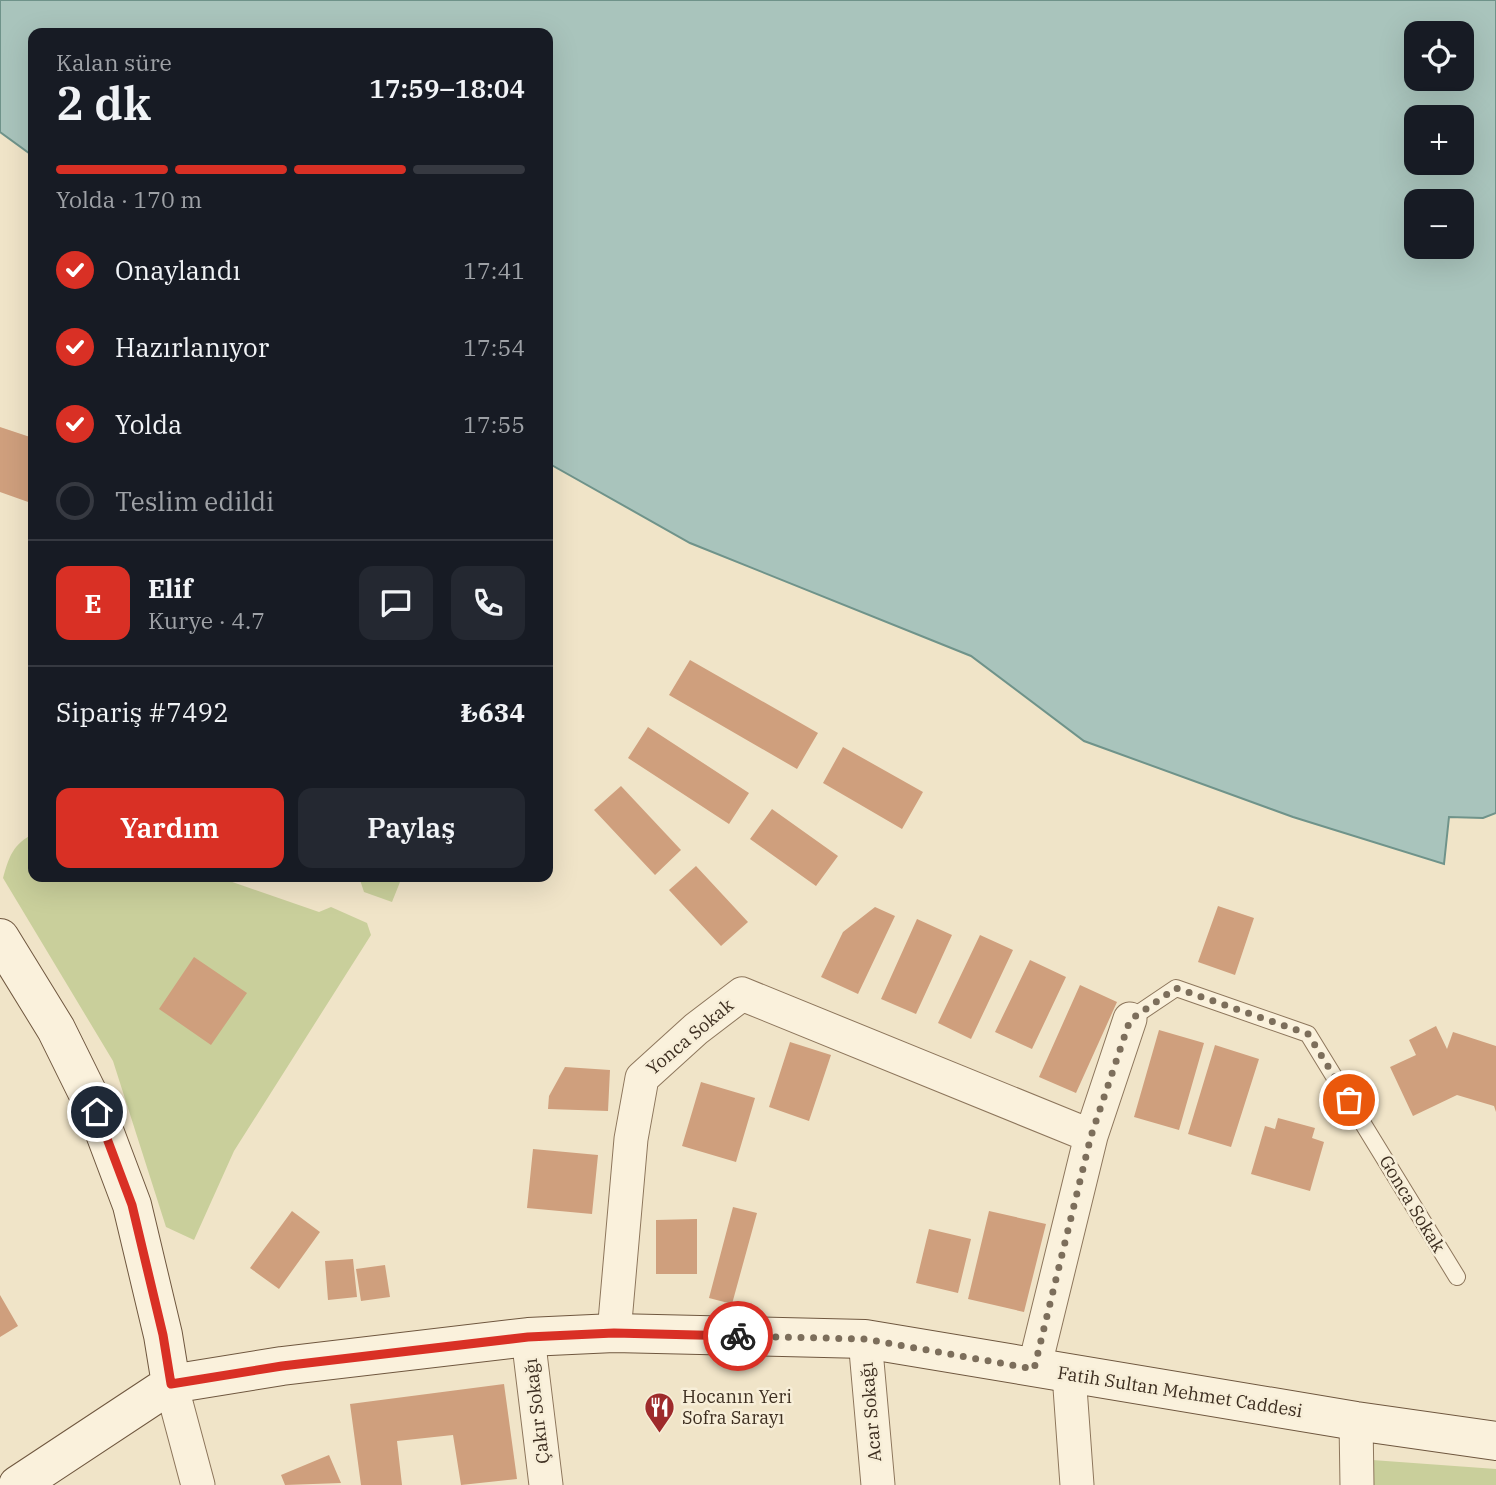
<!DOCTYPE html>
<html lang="tr">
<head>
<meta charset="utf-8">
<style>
  :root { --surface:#171b24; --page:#242831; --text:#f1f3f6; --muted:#9ea1a6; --line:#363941; --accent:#d93025 }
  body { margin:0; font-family:"IBM Plex Serif",serif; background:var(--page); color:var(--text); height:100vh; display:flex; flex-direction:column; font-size:26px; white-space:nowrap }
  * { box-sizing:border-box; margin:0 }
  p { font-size:23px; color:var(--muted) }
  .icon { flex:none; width:38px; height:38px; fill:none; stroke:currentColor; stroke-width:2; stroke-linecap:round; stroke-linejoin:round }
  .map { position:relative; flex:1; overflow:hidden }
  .panel { position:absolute; left:28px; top:28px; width:525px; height:854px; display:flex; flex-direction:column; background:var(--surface); border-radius:14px; box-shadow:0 7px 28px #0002 }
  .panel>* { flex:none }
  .controls { position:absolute; left:1404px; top:21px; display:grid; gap:14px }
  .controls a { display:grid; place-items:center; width:70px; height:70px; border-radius:14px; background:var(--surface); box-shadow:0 7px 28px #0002; font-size:35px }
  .pin { position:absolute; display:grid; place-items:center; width:60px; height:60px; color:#fff; margin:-30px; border:4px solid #fff; border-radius:50%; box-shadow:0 2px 7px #0007 }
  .courier { position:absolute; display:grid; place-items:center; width:70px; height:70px; margin:-35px; border:5px solid #d93025; border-radius:50%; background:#fff; color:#222; box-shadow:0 2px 9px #0007 }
  .overview em { font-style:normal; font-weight:600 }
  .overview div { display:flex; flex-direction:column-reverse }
  .overview { display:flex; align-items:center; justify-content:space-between; height:119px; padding:0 28px }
  h1 { font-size:46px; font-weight:600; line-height:52px }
  .bar { display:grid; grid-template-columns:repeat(4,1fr); gap:10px 7px; align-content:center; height:84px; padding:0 28px }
  .bar i { height:9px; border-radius:5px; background:var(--line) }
  .bar .active { background:var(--accent) }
  .bar p { grid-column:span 4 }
  .line { display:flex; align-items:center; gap:18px; padding:0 28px; border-top:2px solid var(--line) }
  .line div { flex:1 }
  .round { display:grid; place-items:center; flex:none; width:74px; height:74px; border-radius:14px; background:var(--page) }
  ol { padding:0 28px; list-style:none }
  li { display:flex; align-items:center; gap:21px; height:77px }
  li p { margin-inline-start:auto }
  li .icon { padding:7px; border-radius:50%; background:var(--accent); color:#fff; stroke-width:4 }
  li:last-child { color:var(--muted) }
  li i { width:38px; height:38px; border:4px solid var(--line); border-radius:50% }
  .cta { display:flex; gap:14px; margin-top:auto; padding:14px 28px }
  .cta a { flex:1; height:80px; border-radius:14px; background:var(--accent); color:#fff; font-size:28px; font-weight:600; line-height:80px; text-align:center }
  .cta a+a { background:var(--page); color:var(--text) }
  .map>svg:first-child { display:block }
</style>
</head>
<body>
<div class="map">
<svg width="1496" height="1485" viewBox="0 0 1496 1485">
  <rect width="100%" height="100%" fill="#f0e4c8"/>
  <path fill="#c9cf9b" d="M 33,834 L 33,877 L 218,877 L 319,912 L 331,907 L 367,923 L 371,935 L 234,1151 L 194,1240 L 166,1227 L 113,1061 L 3,878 C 9,857 13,844 33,834 Z
    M 359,877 L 423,877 L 400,882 L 392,902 L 364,892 Z
    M 1372,1460 L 1496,1469 L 1496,1485 L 1372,1485 Z"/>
  <path fill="#a9c4bc" stroke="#6f938a" stroke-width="2" fill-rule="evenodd" d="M 0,0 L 1496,0 L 1496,813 L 1483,818 L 1449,817 L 1444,864 L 1293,817 L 1084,741 L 971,656 L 690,543 L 548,463 L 548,33 L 33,33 L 33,156 L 0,132 ZM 1416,33 L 1461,33 L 1461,79 L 1416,79 ZM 1416,117 L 1461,117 L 1461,163 L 1416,163 ZM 1416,201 L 1461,201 L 1461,247 L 1416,247 Z"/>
  <path fill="#cf9f7d" d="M 0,427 L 33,438 L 33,495 L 31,503 L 0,492 Z
    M 690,660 L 818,733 L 797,769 L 669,695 Z
    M 648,727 L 749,793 L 729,824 L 628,758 Z
    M 843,747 L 923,792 L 902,829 L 823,783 Z
    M 621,786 L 681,850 L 655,875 L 594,810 Z
    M 772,809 L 838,856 L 816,886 L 750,839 Z
    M 696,866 L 748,922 L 721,946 L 669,890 Z
    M 1218,906 L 1254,918 L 1235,975 L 1198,962 Z
    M 875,907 L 895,916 L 858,994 L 821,977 L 843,932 Z
    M 917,919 L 952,935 L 916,1014 L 881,999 Z
    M 980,935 L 1013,950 L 971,1039 L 938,1023 Z
    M 194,957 L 247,993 L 211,1045 L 159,1009 Z
    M 1030,960 L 1066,977 L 1032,1049 L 995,1032 Z
    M 1080,985 L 1117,1002 L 1076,1093 L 1039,1077 Z
    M 1436,1026 L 1447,1049 L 1453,1032 L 1496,1046 L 1496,1112 L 1494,1106 L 1457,1095 L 1413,1116 L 1390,1067 L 1416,1055 L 1409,1040 Z
    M 1159,1030 L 1204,1043 L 1179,1130 L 1134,1117 Z
    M 790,1042 L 831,1055 L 809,1121 L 769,1107 Z
    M 1215,1045 L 1259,1059 L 1231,1147 L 1188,1134 Z
    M 565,1067 L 610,1070 L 608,1111 L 548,1109 L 549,1096 Z
    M 701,1082 L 755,1098 L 736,1162 L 682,1146 Z
    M 1278,1118 L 1315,1128 L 1312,1138 L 1324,1142 L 1310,1191 L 1251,1174 L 1265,1126 L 1275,1129 Z
    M 533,1149 L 598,1155 L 592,1214 L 527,1208 Z
    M 733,1207 L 757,1213 L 732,1304 L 709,1298 Z
    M 292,1211 L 320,1232 L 279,1289 L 250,1268 Z
    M 989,1211 L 1046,1224 L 1024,1312 L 968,1299 Z
    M 697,1219 L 697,1274 L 656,1274 L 656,1220 Z
    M 929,1229 L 971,1239 L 958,1293 L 916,1283 Z
    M 353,1259 L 357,1297 L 328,1300 L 325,1261 Z
    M 385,1265 L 390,1297 L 361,1301 L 356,1269 Z
    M 0,1295 L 18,1326 L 0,1337 Z
    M 504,1384 L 517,1479 L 461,1485 L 453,1435 L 397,1441 L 402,1485 L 361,1485 L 350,1404 Z
    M 329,1455 L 341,1483 L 285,1485 L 281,1475 Z"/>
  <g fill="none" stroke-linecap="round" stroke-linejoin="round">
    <defs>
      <path id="lane" d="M 1130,1019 L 1176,988 L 1308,1034 L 1457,1277"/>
      <path id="street" d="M 614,1333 L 631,1139 L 642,1078 L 696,1029 L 742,994 L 1091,1136
        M 528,1337 L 546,1485
        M 865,1339 L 878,1485
        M 1034,1369 L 1091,1136 L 1130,1019
        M 1069,1374 L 1077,1485
        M 171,1384 L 198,1485
        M 1356,1421 L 1357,1485"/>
      <path id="secondary" d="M 0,938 L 56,1029 L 97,1112 L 132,1205 L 163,1335 L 171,1384
        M 18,1485 L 171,1384 L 282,1366 L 528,1337 L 614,1333 L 865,1339 L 1356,1421 L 1496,1441"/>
    </defs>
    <use href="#lane" stroke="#8d765c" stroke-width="18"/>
    <use href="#street" stroke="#8d765c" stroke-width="35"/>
    <use href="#secondary" stroke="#6f573f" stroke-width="40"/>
    <use href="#lane" stroke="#faf1dc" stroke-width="16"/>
    <use href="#street" stroke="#faf1dc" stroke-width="33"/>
    <use href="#secondary" stroke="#faf1dc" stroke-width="38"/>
  </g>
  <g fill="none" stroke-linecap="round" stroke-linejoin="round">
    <path stroke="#7c6e5b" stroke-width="7" stroke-dasharray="0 12.6" d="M 738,1336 L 865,1339 L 1034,1369 L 1091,1136 L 1130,1020 L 1176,988 L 1308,1034 L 1349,1100"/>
    <path stroke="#d93025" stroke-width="9" d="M 97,1112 L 132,1205 L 163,1335 L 171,1384 L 282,1366 L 528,1337 L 614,1333 L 738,1336"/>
  </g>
  <defs>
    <symbol id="restaurant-pin" viewBox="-11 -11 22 30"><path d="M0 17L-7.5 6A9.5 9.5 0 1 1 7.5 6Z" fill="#9e2a2b" stroke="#f7eed8"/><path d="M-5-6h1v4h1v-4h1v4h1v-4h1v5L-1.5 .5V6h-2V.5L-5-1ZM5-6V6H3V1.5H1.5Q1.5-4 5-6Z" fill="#fff"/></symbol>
  </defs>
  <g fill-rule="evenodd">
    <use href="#restaurant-pin" x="642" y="1390" width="35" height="47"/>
  </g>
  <g text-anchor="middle" stroke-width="5" stroke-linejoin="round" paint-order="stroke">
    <g font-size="18" fill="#3d2e20" stroke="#f7eed8">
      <text transform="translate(690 1037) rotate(-40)" y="6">Yonca Sokak</text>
      <text transform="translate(1412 1204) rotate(59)" y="6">Gonca Sokak</text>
      <text transform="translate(1180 1392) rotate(9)" y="6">Fatih Sultan Mehmet Caddesi</text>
      <text transform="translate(537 1411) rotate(-97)" y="6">Çakır Sokağı</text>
      <text transform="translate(871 1412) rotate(-95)" y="6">Acar Sokağı</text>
    </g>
    <g font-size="18" fill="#3d2e20" stroke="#f7eed8" text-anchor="start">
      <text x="682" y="1403">Hocanın Yeri<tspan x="682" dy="21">Sofra Sarayı</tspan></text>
    </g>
  </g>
</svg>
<div class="controls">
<a><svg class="icon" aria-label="locate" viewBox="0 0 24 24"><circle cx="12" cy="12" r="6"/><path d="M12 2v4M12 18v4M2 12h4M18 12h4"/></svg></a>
<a>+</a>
<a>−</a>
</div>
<div class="pin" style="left:1349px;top:1100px;background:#ea580c"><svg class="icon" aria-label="bag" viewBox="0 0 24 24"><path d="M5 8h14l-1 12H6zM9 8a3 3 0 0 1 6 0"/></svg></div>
<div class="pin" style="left:97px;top:1112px;background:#1f2937"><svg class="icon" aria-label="home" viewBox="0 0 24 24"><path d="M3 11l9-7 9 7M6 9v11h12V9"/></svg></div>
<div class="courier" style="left:738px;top:1336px"><svg class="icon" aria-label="bike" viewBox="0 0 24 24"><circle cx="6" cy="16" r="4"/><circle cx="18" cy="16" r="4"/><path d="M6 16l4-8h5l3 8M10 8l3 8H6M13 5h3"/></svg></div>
<section class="panel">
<div class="overview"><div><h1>2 dk</h1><p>Kalan süre</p></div><em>17:59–18:04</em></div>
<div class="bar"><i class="active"></i><i class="active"></i><i class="active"></i><i></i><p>Yolda · 170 m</p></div>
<ol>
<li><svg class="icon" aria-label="check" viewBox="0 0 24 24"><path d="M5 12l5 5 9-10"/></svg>Onaylandı<p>17:41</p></li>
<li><svg class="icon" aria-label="check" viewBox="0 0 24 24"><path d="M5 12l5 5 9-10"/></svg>Hazırlanıyor<p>17:54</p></li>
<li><svg class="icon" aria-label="check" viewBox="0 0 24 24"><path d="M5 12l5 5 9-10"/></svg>Yolda<p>17:55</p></li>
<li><i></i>Teslim edildi</li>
</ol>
<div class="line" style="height:126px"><b class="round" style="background:var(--accent);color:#fff">E</b><div><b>Elif</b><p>Kurye · 4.7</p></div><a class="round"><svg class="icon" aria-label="chat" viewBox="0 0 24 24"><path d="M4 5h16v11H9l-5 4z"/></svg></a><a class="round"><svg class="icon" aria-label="phone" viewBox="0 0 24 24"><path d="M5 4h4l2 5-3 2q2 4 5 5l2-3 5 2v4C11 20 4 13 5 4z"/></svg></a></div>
<div class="line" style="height:91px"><div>Sipariş #7492</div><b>₺634</b></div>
<div class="cta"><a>Yardım</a><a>Paylaş</a></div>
</section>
</div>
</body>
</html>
